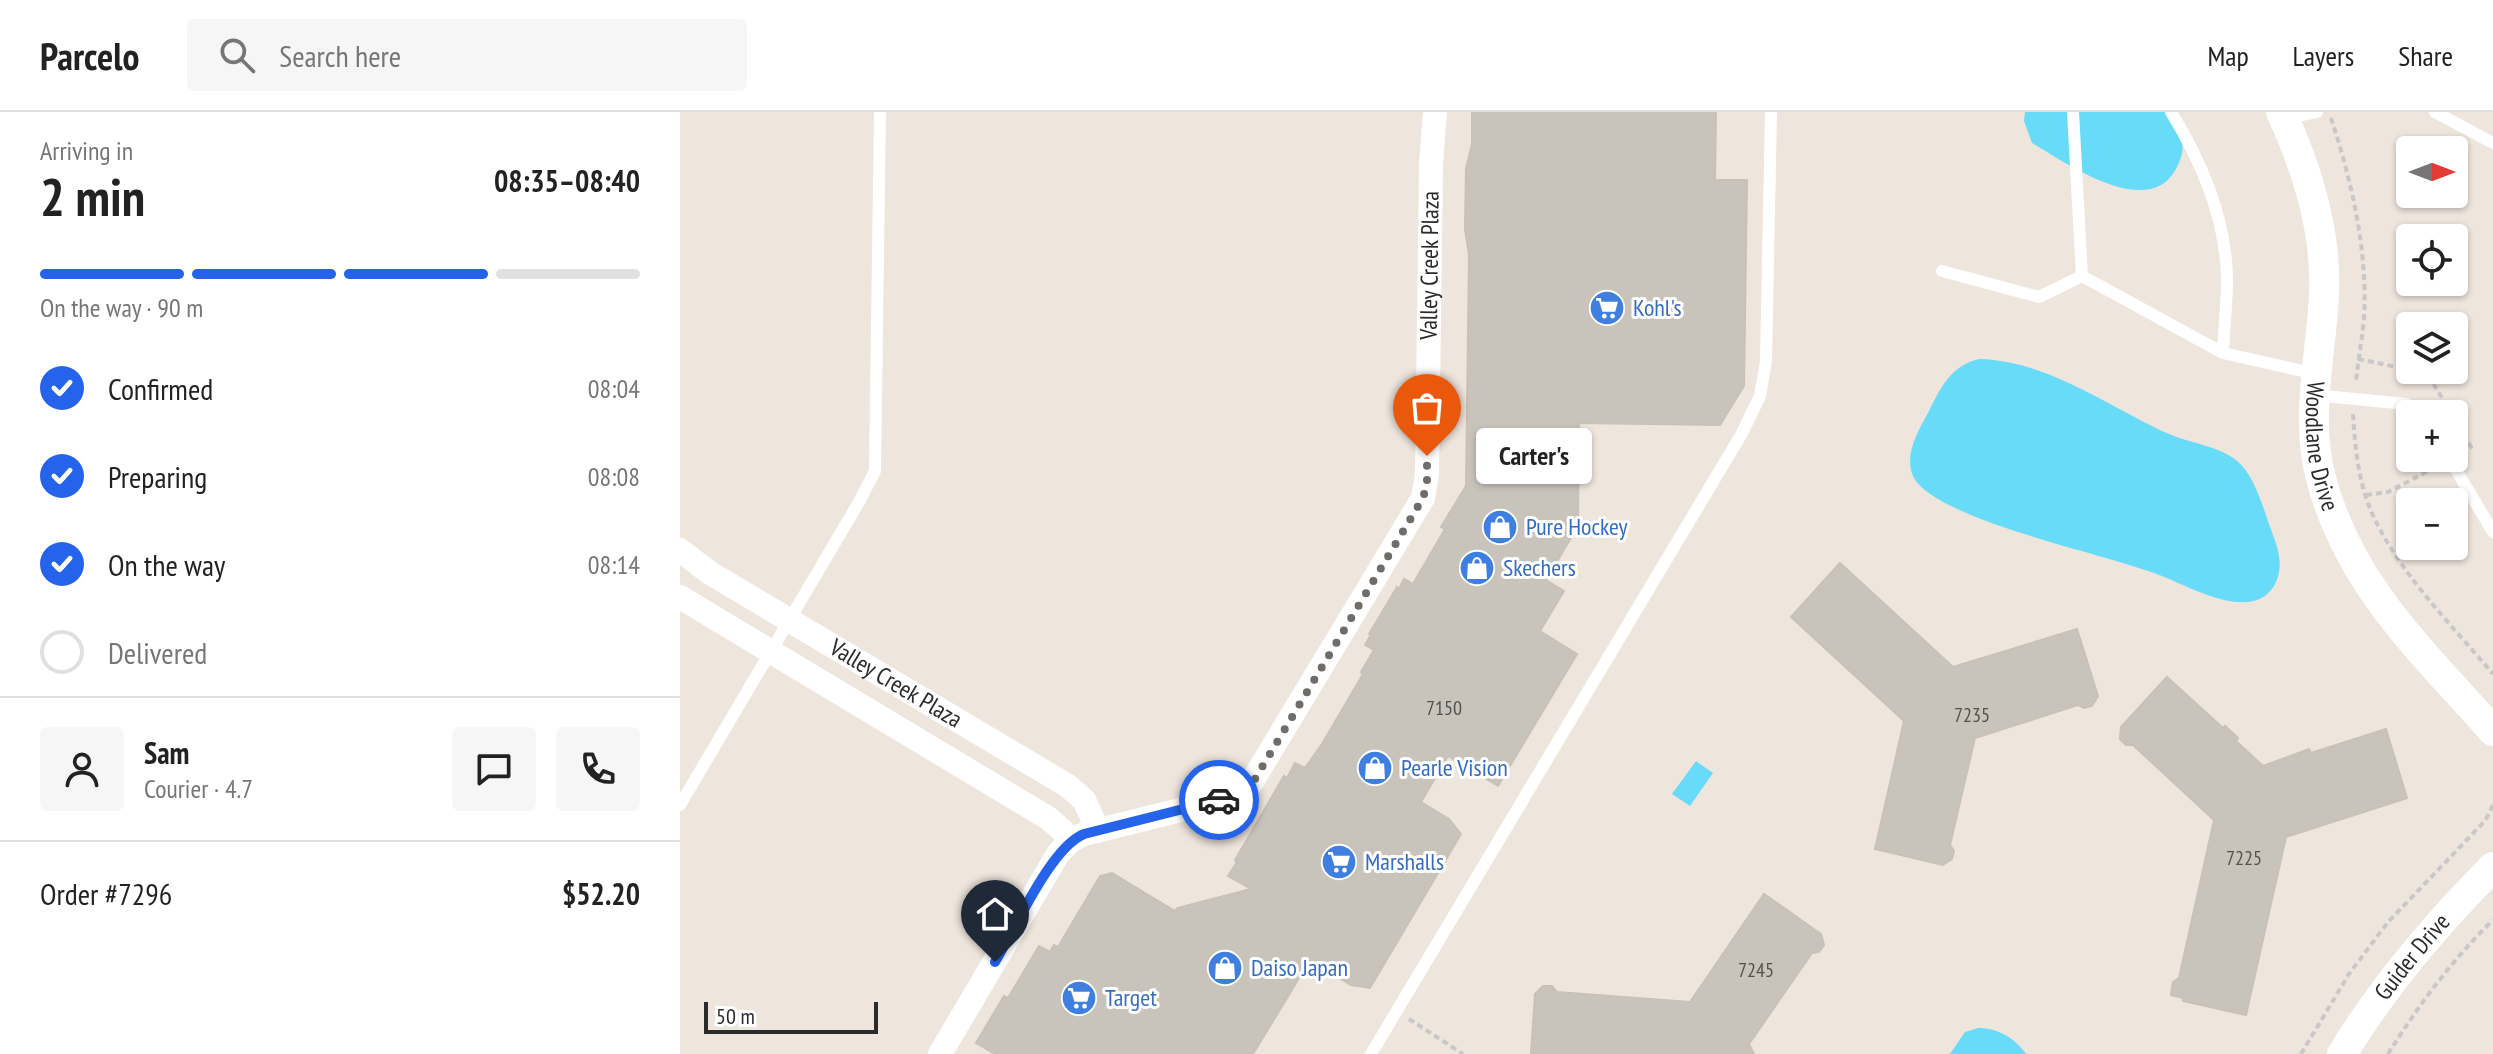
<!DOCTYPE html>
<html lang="en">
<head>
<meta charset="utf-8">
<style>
  :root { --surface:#fff; --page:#f6f6f6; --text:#222; --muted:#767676; --line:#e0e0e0; --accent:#2563eb }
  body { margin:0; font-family:"PT Sans Narrow",sans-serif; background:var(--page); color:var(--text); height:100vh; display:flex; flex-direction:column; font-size:30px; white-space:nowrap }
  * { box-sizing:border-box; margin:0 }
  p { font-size:26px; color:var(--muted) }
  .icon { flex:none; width:44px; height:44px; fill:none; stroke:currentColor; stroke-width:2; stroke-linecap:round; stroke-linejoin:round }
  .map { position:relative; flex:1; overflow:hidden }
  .details { display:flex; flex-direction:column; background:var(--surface); width:680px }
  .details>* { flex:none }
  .needle { width:52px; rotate:90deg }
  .controls { position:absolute; left:1716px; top:24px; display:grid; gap:16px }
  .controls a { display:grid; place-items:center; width:72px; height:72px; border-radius:8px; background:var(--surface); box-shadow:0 2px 6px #0004; font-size:40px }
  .scale { position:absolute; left:24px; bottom:20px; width:174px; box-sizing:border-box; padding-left:8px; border:4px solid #2b2b2b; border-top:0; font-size:22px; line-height:28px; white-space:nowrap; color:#2b2b2b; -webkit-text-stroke:6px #fff; paint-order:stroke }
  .pin { position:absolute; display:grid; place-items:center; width:68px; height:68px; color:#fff; margin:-82px -34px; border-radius:50% 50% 50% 0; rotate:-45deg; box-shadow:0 0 8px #0007 }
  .pin .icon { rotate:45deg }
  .courier { position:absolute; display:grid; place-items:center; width:80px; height:80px; margin:-40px; border:6px solid #2563eb; border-radius:50%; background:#fff; color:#222; box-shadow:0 2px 10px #0007 }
  .bubble { position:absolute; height:56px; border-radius:8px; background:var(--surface); box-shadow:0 2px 6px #0004; font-size:26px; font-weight:700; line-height:56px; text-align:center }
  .summary em { font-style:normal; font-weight:700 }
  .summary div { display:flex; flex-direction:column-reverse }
  .summary { display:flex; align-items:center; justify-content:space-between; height:136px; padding:0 40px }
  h1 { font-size:52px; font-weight:700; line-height:60px }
  .bar { display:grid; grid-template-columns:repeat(4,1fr); gap:12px 8px; align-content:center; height:96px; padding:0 40px }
  .bar i { height:10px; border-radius:6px; background:var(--line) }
  .bar .current { background:var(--accent) }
  .bar p { grid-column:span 4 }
  .line { display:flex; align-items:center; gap:20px; padding:0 40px; border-top:2px solid var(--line) }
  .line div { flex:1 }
  .round { display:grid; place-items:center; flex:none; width:84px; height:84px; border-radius:8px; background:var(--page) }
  ol { padding:0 40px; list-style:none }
  li { display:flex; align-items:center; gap:24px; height:88px }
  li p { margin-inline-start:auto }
  li .icon { padding:8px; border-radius:50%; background:var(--accent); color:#fff; stroke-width:4 }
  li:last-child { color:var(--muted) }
  li i { width:44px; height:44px; border:4px solid var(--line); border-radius:50% }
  header { display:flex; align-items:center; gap:48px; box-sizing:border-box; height:112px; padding:0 40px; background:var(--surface); border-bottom:2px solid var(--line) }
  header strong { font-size:38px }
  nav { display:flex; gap:44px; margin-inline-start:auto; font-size:28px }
  .search { width:560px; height:72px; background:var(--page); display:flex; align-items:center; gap:20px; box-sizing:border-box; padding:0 28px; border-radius:8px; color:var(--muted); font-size:30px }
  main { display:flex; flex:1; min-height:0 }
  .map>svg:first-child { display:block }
</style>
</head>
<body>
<header>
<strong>Parcelo</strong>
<div class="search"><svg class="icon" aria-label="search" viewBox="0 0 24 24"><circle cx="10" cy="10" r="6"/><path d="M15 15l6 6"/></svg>Search here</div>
<nav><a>Map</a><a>Layers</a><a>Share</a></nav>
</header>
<main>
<section class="details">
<div class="summary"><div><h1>2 min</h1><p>Arriving in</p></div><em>08:35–08:40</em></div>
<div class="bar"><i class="current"></i><i class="current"></i><i class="current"></i><i></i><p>On the way · 90 m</p></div>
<ol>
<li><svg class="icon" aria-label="check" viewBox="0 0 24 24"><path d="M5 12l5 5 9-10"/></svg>Confirmed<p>08:04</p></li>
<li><svg class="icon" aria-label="check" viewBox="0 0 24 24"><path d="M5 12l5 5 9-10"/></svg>Preparing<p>08:08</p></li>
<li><svg class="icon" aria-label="check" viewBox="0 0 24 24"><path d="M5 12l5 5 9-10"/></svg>On the way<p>08:14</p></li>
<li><i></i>Delivered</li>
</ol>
<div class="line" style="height:144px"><a class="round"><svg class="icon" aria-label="person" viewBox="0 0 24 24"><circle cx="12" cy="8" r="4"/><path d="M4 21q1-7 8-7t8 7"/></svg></a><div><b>Sam</b><p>Courier · 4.7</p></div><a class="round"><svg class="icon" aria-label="chat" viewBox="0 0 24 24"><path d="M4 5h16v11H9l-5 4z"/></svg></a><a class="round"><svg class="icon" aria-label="phone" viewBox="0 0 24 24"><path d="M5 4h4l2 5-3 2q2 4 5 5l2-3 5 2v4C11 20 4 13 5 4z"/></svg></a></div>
<div class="line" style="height:104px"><div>Order #7296</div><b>$52.20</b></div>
</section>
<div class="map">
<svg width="1813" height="942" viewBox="0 0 1813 942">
  <rect width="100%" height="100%" fill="#eee5dc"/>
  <path fill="#68dbf8" d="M 1345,0 L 1488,0 C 1501,22 1509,32 1496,57 C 1468,109 1386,51 1352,31 L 1344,9 Z
    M 1299,247 C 1369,249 1427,294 1489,322 C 1510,331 1538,334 1556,348 C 1576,364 1584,400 1593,423 C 1599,439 1603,454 1596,470 C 1576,513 1512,476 1482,464 C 1467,458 1452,454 1436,449 C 1395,436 1250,402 1233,364 C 1224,343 1238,319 1248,301 C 1260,277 1270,254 1299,247 Z
    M 1016,649 L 1033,661 L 1010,694 L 992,682 Z
    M 1298,916 C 1318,916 1335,926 1346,942 L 1270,942 L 1285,920 Z"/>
  <path fill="#c9c4bb" stroke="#cac1b6" stroke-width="2" d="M 792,0 L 1036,0 L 1035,68 L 1067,68 L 1064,274 L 1040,313 L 899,311 L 898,414 L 866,468 L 884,479 L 860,519 L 897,542 L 818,674 L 768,644 L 741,690 L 769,707 L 781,722 L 690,876 L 671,873 L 630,848 L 573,942 L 315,942 L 296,931 L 324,884 L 328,886 L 359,834 L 370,840 L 374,833 L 378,835 L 420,764 L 432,761 L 495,799 L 497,796 L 571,777 L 548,764 L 557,750 L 555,748 L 604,664 L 607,666 L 615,651 L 625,656 L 642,632 L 683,562 L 681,560 L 694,538 L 685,533 L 691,523 L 689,522 L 717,475 L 719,477 L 724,467 L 733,472 L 765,417 L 761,415 L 786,374 L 789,143 L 785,117 L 786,57 L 792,32 Z
    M 1160,451 L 1273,555 L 1397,517 L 1418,584 L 1412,594 L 1404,596 L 1398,593 L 1295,626 L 1270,733 L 1274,739 L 1272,747 L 1263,753 L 1195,737 L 1224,609 L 1111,505 Z
    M 1487,565 L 1543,616 L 1545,614 L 1558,626 L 1556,629 L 1583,654 L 1629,637 L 1631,641 L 1706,617 L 1727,686 L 1606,725 L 1566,903 L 1503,889 L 1503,886 L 1491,883 L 1493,870 L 1499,866 L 1534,708 L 1453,633 L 1446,633 L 1440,627 L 1441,615 Z
    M 1084,782 L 1141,822 L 1144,833 L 1139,840 L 1132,841 L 1069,932 L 1074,942 L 851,942 L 855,882 L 863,874 L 872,874 L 877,880 L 1010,890 Z"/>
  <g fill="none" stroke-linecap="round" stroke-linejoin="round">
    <path stroke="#c8c8c8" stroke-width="4" stroke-dasharray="6 4" stroke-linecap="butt" d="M 1651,6 C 1672,70 1688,140 1684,207 C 1682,228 1678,248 1676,269
      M 1678,247 L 1726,257 L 1754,273 L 1772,302
      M 1673,302 C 1675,334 1678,368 1691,399 C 1718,460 1770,511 1813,562
      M 1774,305 L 1791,335 L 1784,339
      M 1686,383 L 1708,380 L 1754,356
      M 729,907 L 783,942
      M 1621,942 L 1669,862 L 1708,810 L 1805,709 L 1813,693
      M 1708,942 C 1738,894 1772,848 1813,808"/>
    <path stroke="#fff" stroke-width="12" d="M 1393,0 L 1402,164 L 1543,241 L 1636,262
      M 1491,0 C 1522,50 1546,107 1547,167 C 1547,192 1544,216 1543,241
      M 1755,0 L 1813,31
      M 1604,7 L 1637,0
      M 1262,159 L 1359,185 L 1402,164
      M 1634,283 L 1726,292 L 1736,296 L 1742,302
      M 1769,346 L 1813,420
      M 0,693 L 179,390 L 195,359 L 200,0
      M 691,942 L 1061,323 L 1080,284 L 1086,249 L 1091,0"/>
    <g stroke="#fff" stroke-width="24">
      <path id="s1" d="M 0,438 L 30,461 L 388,674 L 404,688 L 418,718"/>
      <path d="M 0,485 L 368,706 L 382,718 L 390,729"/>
      <path id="s2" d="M 260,942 L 378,742 L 390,729 L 404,722 L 548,686 L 561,681 L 570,673 L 743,386 L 747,362 L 751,52 L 755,0"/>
    </g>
    <g stroke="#fff" stroke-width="30">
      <path id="s3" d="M 1601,0 C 1627,56 1647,120 1644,183 C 1641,245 1624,308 1642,370 C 1671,475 1743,540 1813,619"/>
      <path id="s4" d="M 1662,942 C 1705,872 1755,813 1813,755"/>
    </g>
  </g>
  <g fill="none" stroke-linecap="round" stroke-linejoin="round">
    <path stroke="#6f6c69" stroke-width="8" stroke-dasharray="0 14.4" d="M 539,688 L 561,681 L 575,667 L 743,386 L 747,372 L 747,344"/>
    <path stroke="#2563eb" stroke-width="10" d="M 315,850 C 335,817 371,735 404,722 L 539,688"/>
  </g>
  <defs>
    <symbol id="supermarket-disc" viewBox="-11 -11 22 22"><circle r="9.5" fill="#3f7fe0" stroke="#fff"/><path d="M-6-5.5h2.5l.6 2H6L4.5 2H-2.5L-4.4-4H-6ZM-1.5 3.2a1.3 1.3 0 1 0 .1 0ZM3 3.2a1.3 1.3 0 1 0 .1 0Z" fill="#fff"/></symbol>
    <symbol id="shop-disc" viewBox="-11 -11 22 22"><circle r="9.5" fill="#3f7fe0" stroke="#fff"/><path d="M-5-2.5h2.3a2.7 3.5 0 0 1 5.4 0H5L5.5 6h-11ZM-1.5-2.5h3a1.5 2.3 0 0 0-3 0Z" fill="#fff"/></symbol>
  </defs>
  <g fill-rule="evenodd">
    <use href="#supermarket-disc" x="907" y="176" width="40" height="40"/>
    <use href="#shop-disc" x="800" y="395" width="40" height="40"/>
    <use href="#shop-disc" x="777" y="436" width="40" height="40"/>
    <use href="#shop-disc" x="675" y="636" width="40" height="40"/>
    <use href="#supermarket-disc" x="639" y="730" width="40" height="40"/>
    <use href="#shop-disc" x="525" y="836" width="40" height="40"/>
    <use href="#supermarket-disc" x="379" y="866" width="40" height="40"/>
  </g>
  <g text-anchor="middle" stroke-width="6" stroke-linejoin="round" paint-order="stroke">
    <g font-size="20" fill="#52514f">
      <text x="764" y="603">7150</text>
      <text x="1292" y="610">7235</text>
      <text x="1564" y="753">7225</text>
      <text x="1076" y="865">7245</text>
    </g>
    <g font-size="24" fill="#2b2b2b" stroke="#fff">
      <text dy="8" stroke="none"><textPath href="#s2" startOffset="1008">Valley Creek Plaza</textPath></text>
      <text dy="8" stroke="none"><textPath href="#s3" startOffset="342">Woodlane Drive</textPath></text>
      <text dy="8" stroke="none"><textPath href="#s1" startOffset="254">Valley Creek Plaza</textPath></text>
      <text dy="8" stroke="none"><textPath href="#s4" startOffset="120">Guider Drive</textPath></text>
    </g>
    <g font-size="24" fill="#366cbe" stroke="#fff" text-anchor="start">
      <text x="953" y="204">Kohl's</text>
      <text x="846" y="423">Pure Hockey</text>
      <text x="823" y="464">Skechers</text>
      <text x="721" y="664">Pearle Vision</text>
      <text x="685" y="758">Marshalls</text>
      <text x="571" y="864">Daiso Japan</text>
      <text x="425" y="894">Target</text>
    </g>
  </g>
</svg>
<div class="controls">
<a><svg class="needle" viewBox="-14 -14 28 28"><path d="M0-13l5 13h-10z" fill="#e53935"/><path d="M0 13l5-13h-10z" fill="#767676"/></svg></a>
<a><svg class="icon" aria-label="locate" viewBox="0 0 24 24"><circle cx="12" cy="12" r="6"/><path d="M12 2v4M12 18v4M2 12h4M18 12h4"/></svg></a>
<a><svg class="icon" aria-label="layers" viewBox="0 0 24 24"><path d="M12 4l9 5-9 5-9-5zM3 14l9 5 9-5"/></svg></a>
<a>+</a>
<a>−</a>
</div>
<div class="scale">50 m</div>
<div class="pin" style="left:747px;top:344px;background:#ea580c"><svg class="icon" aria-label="bag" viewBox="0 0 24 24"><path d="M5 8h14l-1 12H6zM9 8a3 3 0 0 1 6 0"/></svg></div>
<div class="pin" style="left:315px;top:850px;background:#1f2937"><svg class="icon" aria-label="home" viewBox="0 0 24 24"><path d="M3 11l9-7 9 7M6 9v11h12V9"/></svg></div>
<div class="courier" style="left:539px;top:688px"><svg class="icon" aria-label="car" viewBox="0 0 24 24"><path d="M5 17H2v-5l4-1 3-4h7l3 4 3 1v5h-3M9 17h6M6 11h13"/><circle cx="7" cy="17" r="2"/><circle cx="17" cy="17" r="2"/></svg></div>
<div class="bubble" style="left:796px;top:316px;width:116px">Carter's</div>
</div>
</main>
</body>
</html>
